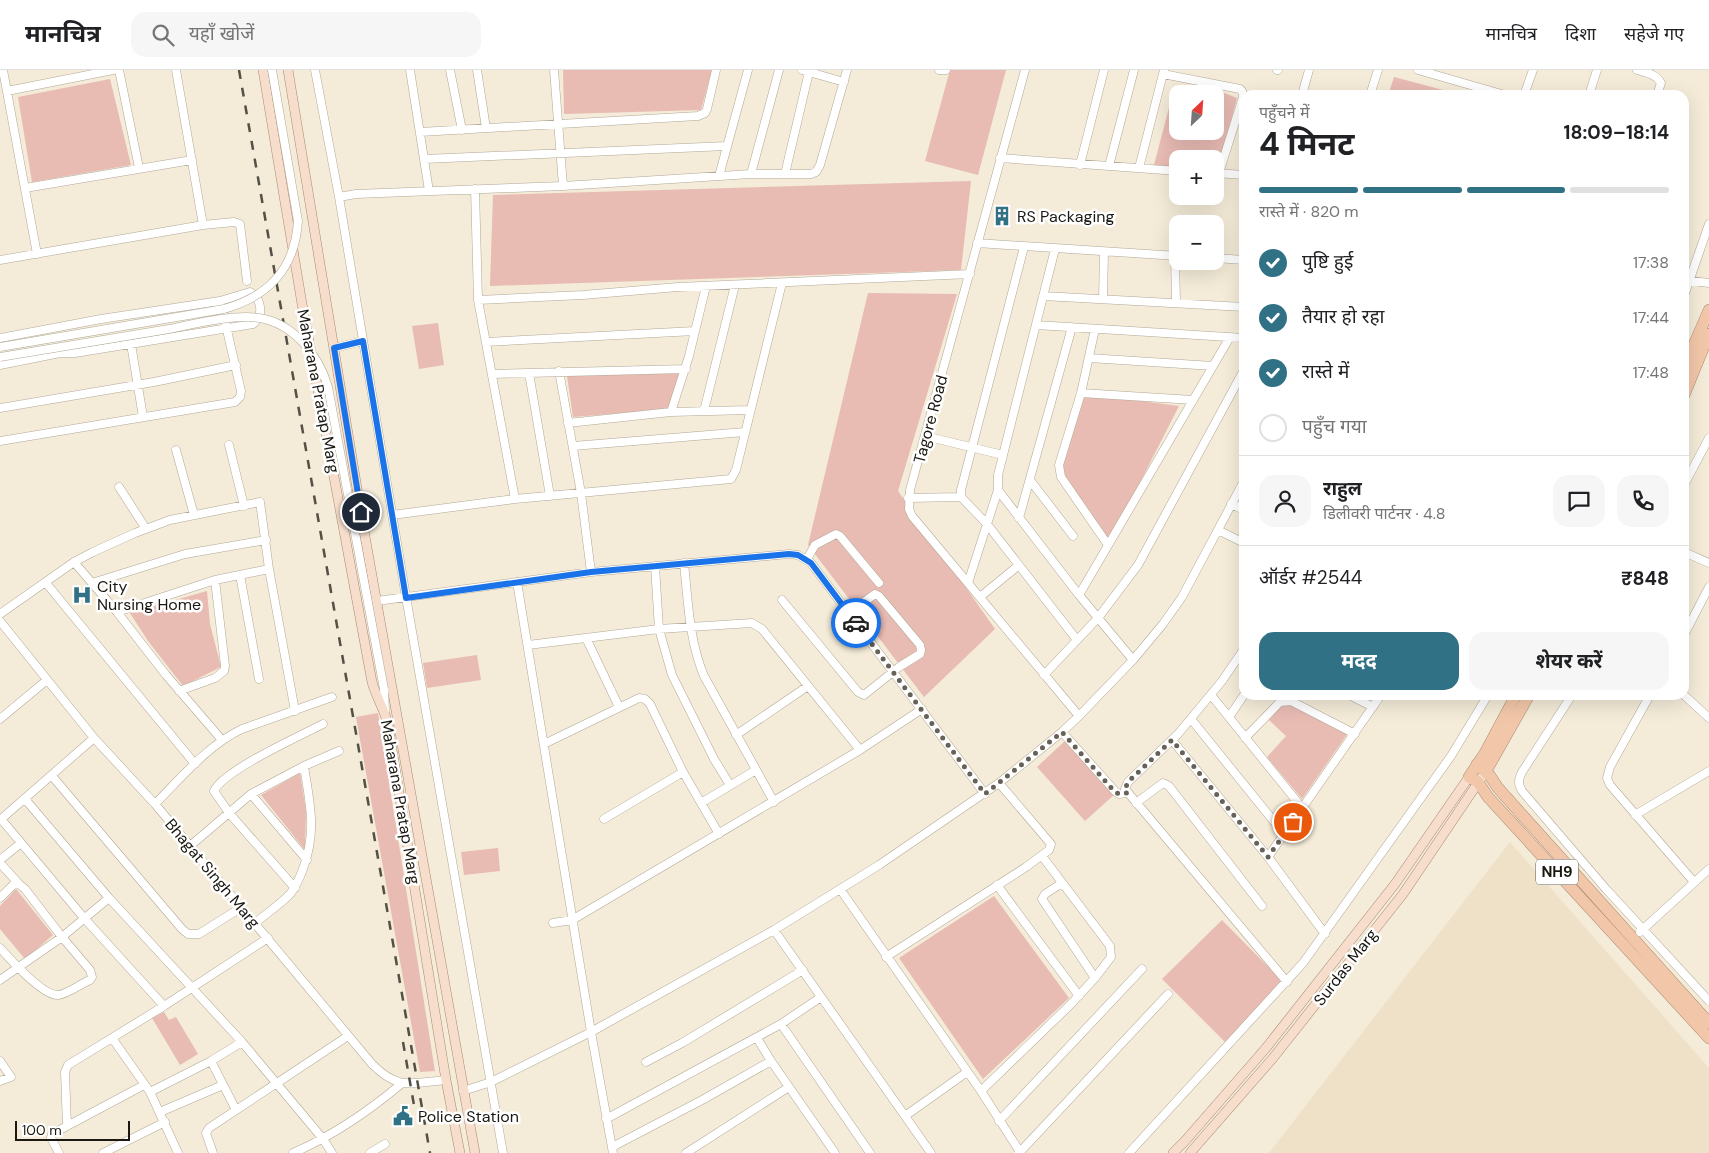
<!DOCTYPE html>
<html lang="hi">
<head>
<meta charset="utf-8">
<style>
  :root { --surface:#fff; --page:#f6f6f6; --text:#202124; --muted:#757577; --line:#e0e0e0; --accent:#317185 }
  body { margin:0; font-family:"DM Sans","Noto Sans Devanagari",sans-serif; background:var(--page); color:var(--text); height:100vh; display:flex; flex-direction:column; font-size:19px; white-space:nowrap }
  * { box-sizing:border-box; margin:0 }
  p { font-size:16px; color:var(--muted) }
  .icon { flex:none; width:28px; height:28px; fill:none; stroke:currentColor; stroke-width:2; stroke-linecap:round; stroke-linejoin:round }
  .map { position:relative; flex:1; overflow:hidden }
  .details { position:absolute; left:1239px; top:20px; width:450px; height:610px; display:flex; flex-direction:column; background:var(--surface); border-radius:15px; box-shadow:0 5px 20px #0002 }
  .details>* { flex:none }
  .needle { width:32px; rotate:25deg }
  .fabs { position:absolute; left:1169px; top:15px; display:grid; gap:10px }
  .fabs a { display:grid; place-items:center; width:55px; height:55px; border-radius:10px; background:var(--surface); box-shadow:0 5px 20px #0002; font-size:25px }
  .scale { position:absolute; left:15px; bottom:12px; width:115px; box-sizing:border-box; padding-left:5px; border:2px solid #1b1811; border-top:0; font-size:14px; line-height:18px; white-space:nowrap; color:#1b1811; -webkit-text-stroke:4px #fff; paint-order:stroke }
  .pin { position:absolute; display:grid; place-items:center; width:42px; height:42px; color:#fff; margin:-21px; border:2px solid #fff; border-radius:50%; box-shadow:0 1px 5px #0007 }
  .courier { position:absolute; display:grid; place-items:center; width:50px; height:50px; margin:-25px; border:4px solid #1a73e8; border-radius:50%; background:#fff; color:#222; box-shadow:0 1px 6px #0007 }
  .summary em { font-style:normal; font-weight:700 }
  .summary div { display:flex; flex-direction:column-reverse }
  .summary { display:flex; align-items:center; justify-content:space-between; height:85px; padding:0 20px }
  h1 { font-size:32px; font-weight:700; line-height:38px }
  .bar { display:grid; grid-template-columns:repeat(4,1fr); gap:8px 5px; align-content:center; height:60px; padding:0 20px }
  .bar i { height:6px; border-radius:4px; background:var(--line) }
  .bar .active { background:var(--accent) }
  .bar p { grid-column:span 4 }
  .line { display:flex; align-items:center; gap:12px; padding:0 20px; border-top:1px solid var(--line) }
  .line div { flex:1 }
  .round { display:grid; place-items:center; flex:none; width:52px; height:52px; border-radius:15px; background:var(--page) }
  ol { padding:0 20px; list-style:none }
  li { display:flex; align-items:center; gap:15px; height:55px }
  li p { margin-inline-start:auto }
  li .icon { padding:5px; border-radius:50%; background:var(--accent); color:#fff; stroke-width:4 }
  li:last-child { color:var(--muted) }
  li i { width:28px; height:28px; border:2px solid var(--line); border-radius:50% }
  .action { display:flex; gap:10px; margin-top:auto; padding:10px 20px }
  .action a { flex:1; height:58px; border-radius:15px; background:var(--accent); color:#fff; font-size:20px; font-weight:700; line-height:58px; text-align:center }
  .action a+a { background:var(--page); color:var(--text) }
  header { display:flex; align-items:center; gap:30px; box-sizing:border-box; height:70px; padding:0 25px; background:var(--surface); border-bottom:1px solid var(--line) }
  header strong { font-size:24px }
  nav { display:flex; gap:28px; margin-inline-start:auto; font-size:18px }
  .search { width:350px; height:45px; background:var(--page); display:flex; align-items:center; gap:12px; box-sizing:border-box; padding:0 18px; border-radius:15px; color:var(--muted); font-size:19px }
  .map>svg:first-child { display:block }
</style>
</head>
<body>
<header>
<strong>मानचित्र</strong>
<div class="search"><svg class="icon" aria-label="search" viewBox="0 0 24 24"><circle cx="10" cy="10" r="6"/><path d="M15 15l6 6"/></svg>यहाँ खोजें</div>
<nav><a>मानचित्र</a><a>दिशा</a><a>सहेजे गए</a></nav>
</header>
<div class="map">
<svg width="1709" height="1083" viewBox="0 0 1709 1083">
  <rect width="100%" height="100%" fill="#f4ebd8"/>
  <path fill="#eee1c7" d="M 1510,772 L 1709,998 L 1709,1083 L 1269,1083 Z"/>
  <path fill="#e8bbb3" d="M 563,0 L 712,0 L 701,40 L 564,44 Z
    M 950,0 L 1006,0 L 978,105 L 925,91 Z
    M 1394,7 L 1462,25 L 1388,25 Z
    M 110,9 L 131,95 L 32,112 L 18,27 Z
    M 1209,17 L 1237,28 L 1217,102 L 1215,101 L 1215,89 L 1178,89 L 1177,97 L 1154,95 L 1171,30 L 1177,32 L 1178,61 L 1215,61 L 1215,24 L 1207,24 Z
    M 971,111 L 961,200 L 490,216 L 493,125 Z
    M 868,223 L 957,224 L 898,421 L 995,559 L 924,627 L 808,475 Z
    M 438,253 L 444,295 L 419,299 L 412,256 Z
    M 682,301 L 670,339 L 573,347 L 567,306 Z
    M 1081,323 L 1179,336 L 1108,475 L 1057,394 Z
    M 207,521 L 210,554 L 221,597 L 183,616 L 148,571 L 130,543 Z
    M 477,585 L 481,610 L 427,618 L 423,593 Z
    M 1291,634 L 1348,663 L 1302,729 L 1267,687 L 1286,666 L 1269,650 L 1282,635 Z
    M 378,643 L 435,1001 L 420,1002 L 356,647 Z
    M 1066,670 L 1115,724 L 1085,751 L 1037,697 Z
    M 300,703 L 306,741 L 305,780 L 261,725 Z
    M 498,778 L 500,801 L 464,805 L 461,782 Z
    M 16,819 L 53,865 L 25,889 L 0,859 L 0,836 Z
    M 994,826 L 1069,928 L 983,1009 L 899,888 Z
    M 1222,850 L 1284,913 L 1225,972 L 1162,909 Z
    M 164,942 L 169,950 L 176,947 L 198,984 L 180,995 L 152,948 Z"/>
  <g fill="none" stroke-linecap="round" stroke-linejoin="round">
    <defs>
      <path id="minor" d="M 3,0 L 37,184
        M 119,0 L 139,98
        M 176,0 L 203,155
        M 315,0 L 339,127 L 406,527 L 503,1083
        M 410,0 L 429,121
        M 450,0 L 462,60
        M 477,0 L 486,58
        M 554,0 L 563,116
        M 802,0 L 844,12
        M 939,0 L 946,0
        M 1025,0 L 910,420 L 909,439 L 912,446 L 1079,646
        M 1277,0 L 1278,0
        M 1418,0 L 1505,25
        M 1637,0 C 1647,3 1656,4 1661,13 L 1657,25
        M 1163,4 L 1240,19 L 1242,21 L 1243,27 L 1219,103
        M 7,21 L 113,0
        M 1302,25 L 1309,0
        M 1370,25 L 1378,0
        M 1524,25 L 1533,0
        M 1589,25 L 1597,0
        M 420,62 L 698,46 L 705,43 L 707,39 L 716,0
        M 1000,88 L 1178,101
        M 424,89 L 727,76
        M 1080,95 L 1104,0
        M 1109,96 L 1134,0
        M 1139,98 L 1164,0
        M 1215,103 L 1244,105
        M 751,104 L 779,0
        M 785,104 L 809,2
        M 719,106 L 748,0
        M 25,118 L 192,90
        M 475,119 L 478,230 L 515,429
        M 339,127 L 356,124 L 563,116 L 751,104 L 811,104 L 816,102 L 820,95 L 847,0
        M 977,173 L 1178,186
        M 1024,177 L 961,420 L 961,427 L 987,454 L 1077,570
        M 1055,179 L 998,405 L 998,420 L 1079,525 L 1133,590
        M 1175,186 L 1176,233
        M 1215,188 L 1244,190
        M 0,190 L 203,155 L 234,152 L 240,154 L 247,211
        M 1684,210 L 1709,213
        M 1043,226 L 1244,237
        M 1684,226 L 1709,154
        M 1103,229 L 1104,182
        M 478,230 L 583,225 L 678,217 L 970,204
        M 1036,255 L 1244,268
        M 1095,259 L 1081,323 L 1059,395 L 1061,407 L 1108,475
        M 0,268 L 101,249 L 220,231 L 250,222 C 262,229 264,246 253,254 L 75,283 L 60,283 L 0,295
        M 486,272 L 695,261
        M 131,274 L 143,347
        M 334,278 L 363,271
        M 1089,288 L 1213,296
        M 559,301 L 581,423 L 591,502
        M 529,303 L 550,426
        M 492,304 L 686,299
        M 1081,323 L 1193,330
        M 0,338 L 154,312 L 236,295
        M 704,341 L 735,215
        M 671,342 L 750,340
        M 568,353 L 671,342 L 689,286 L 706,216
        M 925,366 L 1003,385
        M 0,371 L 235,332 L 240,327 L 241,321 L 221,234
        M 229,375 L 244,436
        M 573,376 L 745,362
        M 176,380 L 194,445
        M 1030,410 L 1073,466
        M 1684,415 L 1709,368
        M 119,417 L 146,459
        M 908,428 L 961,427
        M 1231,434 L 1244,440
        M 392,445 L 515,429 L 731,409 L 736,400 L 782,213
        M 1019,448 L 1072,257
        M 1218,460 L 1244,473
        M 1684,482 L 1709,493
        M 807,489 L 815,475 L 836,464 L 840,466 L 879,513
        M 74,492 L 117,542 L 166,605 L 222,670
        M 684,493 C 688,531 689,570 704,606 L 774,732
        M 655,496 L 659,559 L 672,605 L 714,689 L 730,715
        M 240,505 L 259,609
        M 517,512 L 591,962 L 613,1083
        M 46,513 L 195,694
        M 92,513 L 185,484 L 266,470
        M 968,513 L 998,420
        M 1079,525 L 1230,267
        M 980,527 L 1019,495
        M 782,530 L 858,622 L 864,625 L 899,597 L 920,584 L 921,580 L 920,575 L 879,526 L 875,524 L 849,543
        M 377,531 L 591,502 L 789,484 L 798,485 L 811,493 L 985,724
        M 117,542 L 215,510 L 269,499
        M 0,544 L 74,492 L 93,482 L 135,463 L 170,450 L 260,432 L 269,499 L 295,641
        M 0,551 L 94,668 L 155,734 L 372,994 C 399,1021 411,1013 446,1010
        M 1684,565 L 1709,517
        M 586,568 L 619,637
        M 528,575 L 659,559 L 752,553 L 762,559 L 860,680
        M 1244,579 L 1222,611 L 1178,664 L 1128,712 L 1125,719 L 1287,912
        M 1044,605 L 1098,548 L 1138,495 L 1244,300
        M 384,619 L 385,641
        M 179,621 L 215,608 L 224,601 L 225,596 L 215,510
        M 1211,625 L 1303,739
        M 1349,625 L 1373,637
        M 1572,625 L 1522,702 C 1518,710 1518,714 1522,721 L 1606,819 L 1709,931
        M 1650,625 L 1610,697 L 1607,708 L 1610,715 L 1694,812
        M 1684,625 L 1709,648
        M 1229,647 L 1244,625
        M 0,649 L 47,610
        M 1191,649 L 1284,764
        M 1062,662 L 1115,721 L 1119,724 L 1127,723
        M 736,665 L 808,616
        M 1245,668 L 1280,632 L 1291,631 L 1355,664
        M 1172,670 L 1268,787 L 1325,864
        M 544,674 L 639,628 L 645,629 L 650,634 L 683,702 L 719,764
        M 52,706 L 182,859 L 188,864 L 199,864 L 242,837
        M 251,724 L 307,790
        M 25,729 L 109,828 L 242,972 L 323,1069 L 332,1083
        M 701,733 L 756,700
        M 1136,733 L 1163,713 L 1169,716 L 1262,836
        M 155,734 C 182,707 208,675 242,659 L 332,627
        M 1635,745 L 1709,701
        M 1,749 L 84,848 L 164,936
        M 604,749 L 683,702
        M 0,750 L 94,668
        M 190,776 L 251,724 L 304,696 L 339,681
        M 1268,787 L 1381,625
        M 0,790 L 21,773
        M 0,793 L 19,814
        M 1062,813 L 1045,824 L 1042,829 L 1095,908
        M 997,815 L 1079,926
        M 295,818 L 229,743 L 214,721 C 224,700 300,666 323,654
        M 840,819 L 981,1021 L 1020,1082
        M 0,828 L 13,815 L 19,814 L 25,819 L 62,867 L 90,900 L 92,907 L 90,910 C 80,914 68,924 58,925 C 43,926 10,889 0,878
        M 255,853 C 267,843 281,834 291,823 C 296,816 300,807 303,799 C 317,761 310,735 304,696
        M 553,853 L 572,850 L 860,680 L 922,639
        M 774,860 L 931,1083
        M 1640,862 L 1709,799
        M 886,887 L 1026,797 L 1049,780 L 1051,774 L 999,713
        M 0,910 L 62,867 L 109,828
        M 781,954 L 870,1083
        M 112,968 L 150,1022 L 178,1083
        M 757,968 L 771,991 L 835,1083
        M 0,991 L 11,1007 L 0,1011
        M 211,991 L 236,1040
        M 646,992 L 682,973 L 803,900
        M 463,1021 L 491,1012 L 591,962 L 774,860 L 879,795 L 999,713 L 1062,662 L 1079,646 L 1133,590 L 1163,554 L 1182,527 L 1244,411
        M 981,1021 L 1070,935 L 1095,908 L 1111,887 L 1110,876 L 1042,786
        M 150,1022 L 211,991 L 242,972
        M 160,1042 L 223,1015
        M 905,1046 L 967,1002
        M 606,1049 L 781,954 L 821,927
        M 999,1051 L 1142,899
        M 67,1056 L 65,1002 L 68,995 L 164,936 L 268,868
        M 612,1077 L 704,1029 L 771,991
        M 59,1083 L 51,1068 L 52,1064 L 144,1015
        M 103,1083 L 165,1052
        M 213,1083 L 206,1063 L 209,1058 L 348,966
        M 293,1083 C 332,1066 369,1041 401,1014
        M 370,1083 L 385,1074
        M 686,1083 L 789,1017
        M 1019,1083 L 1168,924
        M 1129,1083 L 1303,893 L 1451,686 L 1488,625"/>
      <path id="major" d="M 263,0 L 302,234 L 372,612 C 376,627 385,640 388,655 L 446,1010 L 460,1083
        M 288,0 L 364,461 L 475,1083
        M 1173,1083 L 1185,1071 L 1266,978 L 1395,814 L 1469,707
        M 1190,1083 L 1273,988 L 1403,824 L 1486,701"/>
      <path id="highway" d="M 1684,298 L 1709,240
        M 1684,325 L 1709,264
        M 1516,625 L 1485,683 L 1469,707 L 1478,712 L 1488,727 L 1709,968
        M 1477,694 L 1490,706 L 1498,718 L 1709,953
        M 1486,701 L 1529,625"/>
    </defs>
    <use href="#minor" stroke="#b1a897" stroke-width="9"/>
    <use href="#major" stroke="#a78a74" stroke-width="10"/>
    <use href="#highway" stroke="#a78a74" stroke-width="12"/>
    <use href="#minor" stroke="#fff" stroke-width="8"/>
    <use href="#major" stroke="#f7ddcb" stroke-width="9"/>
    <use href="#highway" stroke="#f2c7a9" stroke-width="11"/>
    <path stroke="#545045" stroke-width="2.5" stroke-dasharray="9 9" stroke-linecap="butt" d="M 239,0 L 430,1083
      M 403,972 L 415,1041"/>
    <defs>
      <path id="minor-bridge" d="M 0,277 L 224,239 C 269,226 295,199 298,151 L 272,0
        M 0,287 C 56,278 112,268 169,259 C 194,254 234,244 259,248 C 293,253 319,285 328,317 L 384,619"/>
    </defs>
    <use href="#minor-bridge" stroke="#b1a897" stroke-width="9" stroke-linecap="butt"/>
    <use href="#minor-bridge" stroke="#fff" stroke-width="8"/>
  </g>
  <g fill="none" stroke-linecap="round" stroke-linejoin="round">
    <path stroke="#676257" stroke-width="5" stroke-dasharray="0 9" d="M 856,553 L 985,724 L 1062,662 L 1115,722 L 1119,724 L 1127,723 L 1125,719 L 1128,712 L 1172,670 L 1268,787 L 1293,752"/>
    <path stroke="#1a73e8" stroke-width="6" d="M 361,442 L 334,278 L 363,271 L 406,528 L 591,502 L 789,484 L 798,485 L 811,493 L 856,553"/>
  </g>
  <defs>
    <symbol id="building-bare" viewBox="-9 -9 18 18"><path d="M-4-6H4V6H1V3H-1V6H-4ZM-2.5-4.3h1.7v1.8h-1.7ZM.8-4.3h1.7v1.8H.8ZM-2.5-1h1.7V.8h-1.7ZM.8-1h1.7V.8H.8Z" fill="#317185" stroke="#fff" stroke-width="2.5" paint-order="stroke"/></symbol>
    <symbol id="hospital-bare" viewBox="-9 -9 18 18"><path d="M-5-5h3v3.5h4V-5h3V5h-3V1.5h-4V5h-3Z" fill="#317185" stroke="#fff" stroke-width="2.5" paint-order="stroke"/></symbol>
    <symbol id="civic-bare" viewBox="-9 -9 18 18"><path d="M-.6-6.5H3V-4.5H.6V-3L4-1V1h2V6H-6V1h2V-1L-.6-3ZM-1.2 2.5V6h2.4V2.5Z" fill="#317185" stroke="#fff" stroke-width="2.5" paint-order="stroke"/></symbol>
  </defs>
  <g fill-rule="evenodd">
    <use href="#building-bare" x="988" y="132" width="28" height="28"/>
    <use href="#hospital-bare" x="68" y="511" width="28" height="28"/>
    <use href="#civic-bare" x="389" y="1032" width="28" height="28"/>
  </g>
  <g text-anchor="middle" stroke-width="5" stroke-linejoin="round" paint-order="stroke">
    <rect fill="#fff" stroke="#5f5d58" stroke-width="1" x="1536" y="789.5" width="42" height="25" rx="4"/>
    <g font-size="15" font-weight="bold" fill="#1b1811">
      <text x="1557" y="807">NH9</text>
    </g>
    <g font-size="16" fill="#1b1811" stroke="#fff" text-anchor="start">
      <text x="1017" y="152">RS Packaging</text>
      <text x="97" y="522">City<tspan x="97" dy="18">Nursing Home</tspan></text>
      <text x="418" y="1052">Police Station</text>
    </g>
    <g font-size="16" fill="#1b1811" stroke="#fff">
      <text transform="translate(319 321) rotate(79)" y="6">Maharana Pratap Marg</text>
      <text transform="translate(930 349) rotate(-75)" y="6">Tagore Road</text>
      <text transform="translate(401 732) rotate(80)" y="6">Maharana Pratap Marg</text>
      <text transform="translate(213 803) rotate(50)" y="6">Bhagat Singh Marg</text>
      <text transform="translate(1345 897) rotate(-52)" y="6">Surdas Marg</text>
    </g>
  </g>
</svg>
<div class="fabs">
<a><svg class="needle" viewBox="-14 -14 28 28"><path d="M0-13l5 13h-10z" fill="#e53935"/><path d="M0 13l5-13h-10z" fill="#757577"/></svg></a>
<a>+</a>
<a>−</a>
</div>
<div class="scale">100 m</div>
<div class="pin" style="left:1293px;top:752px;background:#ea580c"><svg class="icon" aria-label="bag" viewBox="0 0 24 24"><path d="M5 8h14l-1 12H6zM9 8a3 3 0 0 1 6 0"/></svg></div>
<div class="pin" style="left:361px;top:442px;background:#1f2937"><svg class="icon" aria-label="home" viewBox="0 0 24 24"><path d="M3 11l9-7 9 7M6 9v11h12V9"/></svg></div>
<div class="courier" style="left:856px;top:553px"><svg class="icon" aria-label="car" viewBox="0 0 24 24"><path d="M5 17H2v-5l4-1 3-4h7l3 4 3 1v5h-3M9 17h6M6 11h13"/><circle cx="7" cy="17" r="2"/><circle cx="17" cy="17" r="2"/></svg></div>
<section class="details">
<div class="summary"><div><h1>4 मिनट</h1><p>पहुँचने में</p></div><em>18:09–18:14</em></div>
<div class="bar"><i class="active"></i><i class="active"></i><i class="active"></i><i></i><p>रास्ते में · 820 m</p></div>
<ol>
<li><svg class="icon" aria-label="check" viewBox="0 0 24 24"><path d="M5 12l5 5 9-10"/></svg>पुष्टि हुई<p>17:38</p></li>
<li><svg class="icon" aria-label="check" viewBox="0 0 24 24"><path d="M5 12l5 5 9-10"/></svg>तैयार हो रहा<p>17:44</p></li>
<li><svg class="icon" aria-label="check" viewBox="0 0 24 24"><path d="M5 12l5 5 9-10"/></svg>रास्ते में<p>17:48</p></li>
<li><i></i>पहुँच गया</li>
</ol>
<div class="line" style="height:90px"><a class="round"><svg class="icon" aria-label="person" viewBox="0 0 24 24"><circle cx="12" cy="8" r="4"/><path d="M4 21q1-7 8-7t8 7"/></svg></a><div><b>राहुल</b><p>डिलीवरी पार्टनर · 4.8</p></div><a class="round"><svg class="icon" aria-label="chat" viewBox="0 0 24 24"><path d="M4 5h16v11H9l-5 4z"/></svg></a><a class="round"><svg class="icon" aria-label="phone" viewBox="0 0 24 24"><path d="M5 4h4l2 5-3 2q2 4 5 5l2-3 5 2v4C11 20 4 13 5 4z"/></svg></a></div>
<div class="line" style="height:65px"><div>ऑर्डर #2544</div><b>₹848</b></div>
<div class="action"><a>मदद</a><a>शेयर करें</a></div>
</section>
</div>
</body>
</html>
